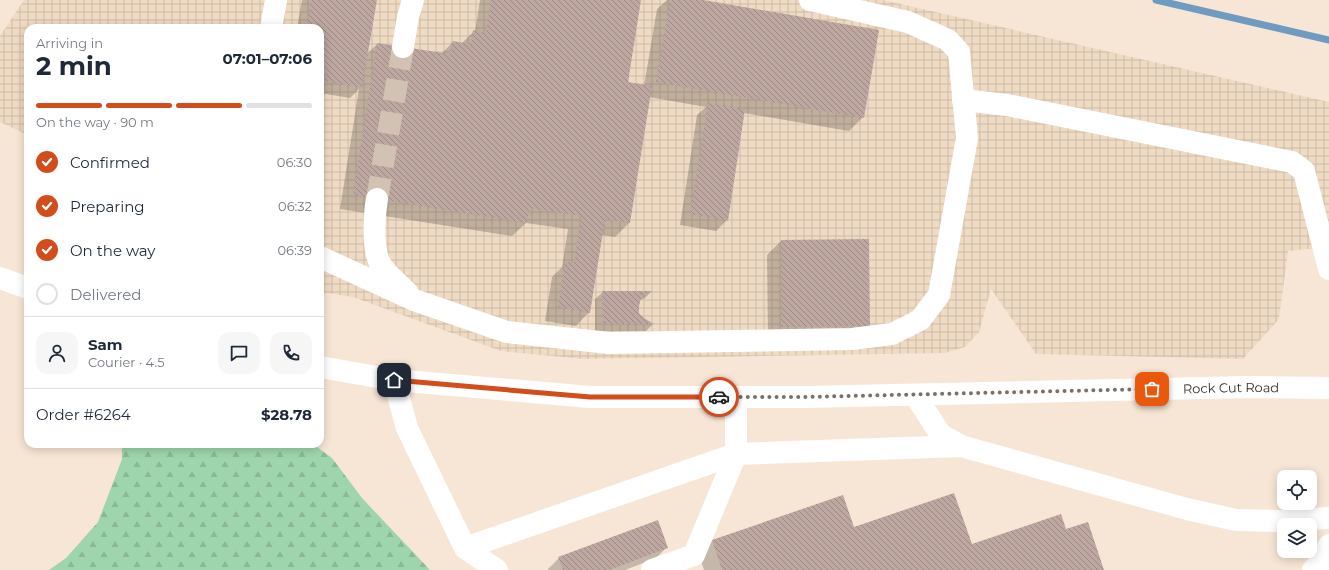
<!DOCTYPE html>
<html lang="en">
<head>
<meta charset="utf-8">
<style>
  :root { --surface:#fff; --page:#f6f6f7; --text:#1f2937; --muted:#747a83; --line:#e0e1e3; --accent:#d34c1c }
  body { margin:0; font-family:Montserrat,sans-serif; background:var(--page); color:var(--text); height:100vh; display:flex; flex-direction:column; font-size:15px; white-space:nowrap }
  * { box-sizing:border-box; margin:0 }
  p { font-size:13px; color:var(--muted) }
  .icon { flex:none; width:22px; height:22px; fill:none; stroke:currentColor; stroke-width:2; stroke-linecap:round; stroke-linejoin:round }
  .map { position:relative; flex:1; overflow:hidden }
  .panel { position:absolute; left:24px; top:24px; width:300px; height:424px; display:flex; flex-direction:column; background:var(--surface); border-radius:12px; box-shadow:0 2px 10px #0003 }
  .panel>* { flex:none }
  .tools { position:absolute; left:1277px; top:470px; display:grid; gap:8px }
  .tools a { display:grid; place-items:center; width:40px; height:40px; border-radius:8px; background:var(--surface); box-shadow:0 2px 10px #0003; font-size:20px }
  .pin { position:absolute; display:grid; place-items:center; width:34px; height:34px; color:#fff; margin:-17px; border-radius:8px; box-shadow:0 2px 6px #0006 }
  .courier { position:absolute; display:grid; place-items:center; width:40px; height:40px; margin:-20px; border:3px solid #d34c1c; border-radius:50%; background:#fff; color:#222; box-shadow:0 1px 5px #0007 }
  .head em { font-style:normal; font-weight:700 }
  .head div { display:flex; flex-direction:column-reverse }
  .head { display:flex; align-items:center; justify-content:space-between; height:68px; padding:0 12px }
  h1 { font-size:26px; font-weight:700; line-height:30px }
  .bar { display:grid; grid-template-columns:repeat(4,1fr); gap:6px 4px; align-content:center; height:48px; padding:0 12px }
  .bar i { height:5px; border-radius:3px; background:var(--line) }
  .bar .current { background:var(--accent) }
  .bar p { grid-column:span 4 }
  .line { display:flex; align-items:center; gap:10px; padding:0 12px; border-top:1px solid var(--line) }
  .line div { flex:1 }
  .round { display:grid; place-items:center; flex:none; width:42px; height:42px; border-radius:12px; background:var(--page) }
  ol { padding:0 12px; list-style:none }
  li { display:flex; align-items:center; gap:12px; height:44px }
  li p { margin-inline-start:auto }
  li .icon { padding:4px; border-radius:50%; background:var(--accent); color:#fff; stroke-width:4 }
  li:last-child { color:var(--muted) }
  li i { width:22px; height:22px; border:2px solid var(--line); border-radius:50% }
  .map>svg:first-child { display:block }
</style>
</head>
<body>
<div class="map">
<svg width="1329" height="570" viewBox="0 0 1329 570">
  <defs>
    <pattern id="industrial-grid" width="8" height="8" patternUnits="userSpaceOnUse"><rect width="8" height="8" fill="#efdac4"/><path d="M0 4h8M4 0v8" fill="none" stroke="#cebca9"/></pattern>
    <pattern id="forest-firs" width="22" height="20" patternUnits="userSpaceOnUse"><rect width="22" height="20" fill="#9fd5ac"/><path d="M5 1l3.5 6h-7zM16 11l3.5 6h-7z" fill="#8ab794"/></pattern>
    <pattern id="building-back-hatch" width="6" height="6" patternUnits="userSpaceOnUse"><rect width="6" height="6" fill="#bda7a0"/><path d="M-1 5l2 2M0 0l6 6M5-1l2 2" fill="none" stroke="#9b8983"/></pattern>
  </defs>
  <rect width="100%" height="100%" fill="#f7e6d6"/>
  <path fill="url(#industrial-grid)" d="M 24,0 L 883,0 L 1329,102 L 1329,247 L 1288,251 L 1279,319 L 1243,359 L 1036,354 L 991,289 L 979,332 L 965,347 L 945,353 L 583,359 L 501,351 L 353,297 L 320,292 L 320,28 L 28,28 L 28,135 L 0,122 L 0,36 Z"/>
  <path fill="url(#forest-firs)" d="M 122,444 L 313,444 L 332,458 L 362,498 L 430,570 L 49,570 L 66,558 L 98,522 L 122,459 Z"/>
  <path fill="#0003" d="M 302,0 L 376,0 L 366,55 L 377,44 L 441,54 L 453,42 L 461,44 L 474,31 L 475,32 L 480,0 L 640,0 L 627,83 L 644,86 L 657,9 L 667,0 L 697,0 L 863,117 L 849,131 L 744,113 L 727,220 L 716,231 L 680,225 L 697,115 L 706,107 L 649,97 L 629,223 L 615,237 L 602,235 L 589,312 L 576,326 L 545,321 L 552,277 L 562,267 L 568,229 L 526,223 L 512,236 L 340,209 L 359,89 L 350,98 L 320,93 L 320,28 L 297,28 Z
    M 868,240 L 869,326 L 768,340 L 767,255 L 781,241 Z
    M 603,292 L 651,292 L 645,298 L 640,300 L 638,313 L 644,319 L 653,324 L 646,331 L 595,331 L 595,299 Z
    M 853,529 L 972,546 L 1065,531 L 1103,570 L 704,570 L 699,555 L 712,541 Z
    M 667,547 L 656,558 L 625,570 L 548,570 L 548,569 L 559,558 Z"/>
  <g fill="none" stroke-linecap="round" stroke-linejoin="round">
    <path stroke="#6e9bbf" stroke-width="7" d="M 1156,0 L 1329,40"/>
  </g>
  <path fill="url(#building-back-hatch)" d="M 311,0 L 377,0 L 362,88 L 324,81 L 326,70 L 320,62 L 320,28 L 306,28 Z
    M 491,0 L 641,0 L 628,82 L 652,86 L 630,223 L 605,219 L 590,313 L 558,307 L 565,262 L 574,263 L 581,216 L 529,208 L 527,223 L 353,195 L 377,43 L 450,54 L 452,41 L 471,44 L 473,30 L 486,33 Z
    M 670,0 L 703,0 L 879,30 L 864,118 L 656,82 Z
    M 708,103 L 745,109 L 728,221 L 690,214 Z
    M 869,239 L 870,326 L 781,327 L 781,240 Z
    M 602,291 L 653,291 L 642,295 L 639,305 L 639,313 L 644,318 L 654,324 L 603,324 Z
    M 954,493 L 972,544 L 1061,514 L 1066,529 L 1088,522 L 1104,570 L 722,570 L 712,540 L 843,495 L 854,527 Z
    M 658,520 L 668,548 L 609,570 L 563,570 L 558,557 Z"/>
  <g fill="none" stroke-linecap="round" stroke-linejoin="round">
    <path stroke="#d1c2b4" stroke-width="22" stroke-dasharray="22 11" stroke-linecap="butt" d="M 377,199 L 403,47"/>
    <g stroke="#fff" stroke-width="22">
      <path d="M 271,28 L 276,0"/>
      <path d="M 403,47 L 408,17 L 413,0"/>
      <path d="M 963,100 L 1007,105 L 1292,162 L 1304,171 L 1329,269"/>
      <path d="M 377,199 C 374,215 372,251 381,265 C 387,275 399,284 407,292"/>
      <path d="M 320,257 L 414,300 L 507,332 L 609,343 L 852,339 L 892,334 L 920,320 L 939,295 L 967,138 L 959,52 L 948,40 L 908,22 L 810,0"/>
      <path d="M 0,278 L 28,288"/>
      <path id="s1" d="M 320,367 L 394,380 L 590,397 L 805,397 L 1246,387 L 1329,388"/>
      <path d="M 394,380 L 407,428 L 465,548 L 497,570"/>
      <path d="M 915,395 L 941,435 L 961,446 L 1187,509 L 1236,520 L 1280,521 L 1329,518"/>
      <path d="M 465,548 L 736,454 L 961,446"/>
      <path d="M 652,570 L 694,555 L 736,454 L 736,397"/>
      <path d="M 1313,570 L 1323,560 L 1329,545"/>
    </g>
  </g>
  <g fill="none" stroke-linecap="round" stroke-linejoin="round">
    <path stroke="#7b7067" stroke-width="4" stroke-dasharray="0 7.2" d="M 719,397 L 805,397 L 1152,389"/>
    <path stroke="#d34c1c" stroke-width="5" d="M 394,380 L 590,397 L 719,397"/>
  </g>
  <g text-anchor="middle" stroke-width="3" stroke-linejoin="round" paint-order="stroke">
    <g font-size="13" fill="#38312b" stroke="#fff5eb">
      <text dy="5" stroke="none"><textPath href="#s1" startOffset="913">Rock Cut Road</textPath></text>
    </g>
  </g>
</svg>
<div class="tools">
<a><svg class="icon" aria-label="locate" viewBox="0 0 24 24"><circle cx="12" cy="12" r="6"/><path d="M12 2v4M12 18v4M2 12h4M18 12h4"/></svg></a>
<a><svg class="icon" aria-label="layers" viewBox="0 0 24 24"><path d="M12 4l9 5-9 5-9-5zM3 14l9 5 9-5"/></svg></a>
</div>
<div class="pin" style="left:1152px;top:389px;background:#ea580c"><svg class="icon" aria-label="bag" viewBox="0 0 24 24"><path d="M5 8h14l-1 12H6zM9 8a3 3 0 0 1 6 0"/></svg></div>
<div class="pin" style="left:394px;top:380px;background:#1f2937"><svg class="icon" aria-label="home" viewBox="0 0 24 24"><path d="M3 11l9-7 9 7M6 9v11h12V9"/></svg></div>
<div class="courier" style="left:719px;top:397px"><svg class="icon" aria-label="car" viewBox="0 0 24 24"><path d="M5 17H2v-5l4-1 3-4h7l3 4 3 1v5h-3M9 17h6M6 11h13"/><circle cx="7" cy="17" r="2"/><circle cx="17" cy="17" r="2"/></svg></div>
<section class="panel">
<div class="head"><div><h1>2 min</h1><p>Arriving in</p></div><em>07:01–07:06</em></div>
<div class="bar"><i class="current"></i><i class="current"></i><i class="current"></i><i></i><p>On the way · 90 m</p></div>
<ol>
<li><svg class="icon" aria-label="check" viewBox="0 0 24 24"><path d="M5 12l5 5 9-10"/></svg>Confirmed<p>06:30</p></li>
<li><svg class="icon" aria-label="check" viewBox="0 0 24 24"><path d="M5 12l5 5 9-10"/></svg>Preparing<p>06:32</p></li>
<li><svg class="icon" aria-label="check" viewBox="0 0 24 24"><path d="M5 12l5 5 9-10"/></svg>On the way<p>06:39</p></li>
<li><i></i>Delivered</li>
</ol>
<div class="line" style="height:72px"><a class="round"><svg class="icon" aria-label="person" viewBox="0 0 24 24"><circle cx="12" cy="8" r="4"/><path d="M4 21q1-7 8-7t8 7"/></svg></a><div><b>Sam</b><p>Courier · 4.5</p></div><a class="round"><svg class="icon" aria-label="chat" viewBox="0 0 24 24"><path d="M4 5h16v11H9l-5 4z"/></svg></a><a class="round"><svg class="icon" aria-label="phone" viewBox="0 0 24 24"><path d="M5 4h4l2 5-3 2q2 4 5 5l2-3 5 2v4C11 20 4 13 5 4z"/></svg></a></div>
<div class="line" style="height:52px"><div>Order #6264</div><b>$28.78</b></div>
</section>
</div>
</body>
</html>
